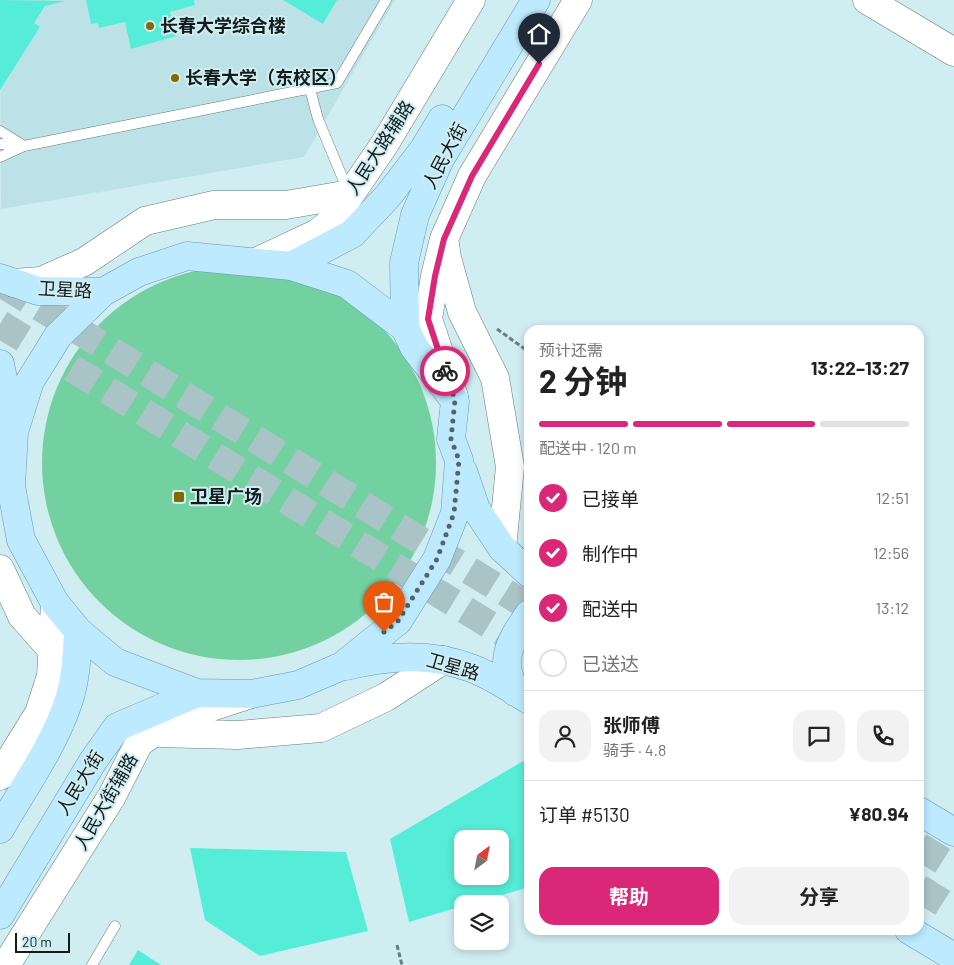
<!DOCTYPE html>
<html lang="zh">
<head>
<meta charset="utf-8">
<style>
  :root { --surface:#fff; --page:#f2f2f2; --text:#222; --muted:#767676; --line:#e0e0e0; --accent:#db2777 }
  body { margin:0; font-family:Barlow,"Noto Sans SC",sans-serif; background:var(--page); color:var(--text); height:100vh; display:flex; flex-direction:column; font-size:19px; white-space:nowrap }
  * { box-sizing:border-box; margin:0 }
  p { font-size:16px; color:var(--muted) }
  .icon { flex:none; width:28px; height:28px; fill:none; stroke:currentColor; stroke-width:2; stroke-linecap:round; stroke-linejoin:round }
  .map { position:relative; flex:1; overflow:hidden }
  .panel { position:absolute; left:524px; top:325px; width:400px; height:610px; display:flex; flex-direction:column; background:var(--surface); border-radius:15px; box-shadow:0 2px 8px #0003 }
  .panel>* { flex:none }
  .needle { width:32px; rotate:32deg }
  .fabs { position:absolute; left:454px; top:830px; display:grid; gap:10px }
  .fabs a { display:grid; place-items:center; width:55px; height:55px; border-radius:10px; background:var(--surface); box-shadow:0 2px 8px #0003; font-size:25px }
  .scale { position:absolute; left:15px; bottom:12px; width:55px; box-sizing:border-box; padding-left:5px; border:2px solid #121c1d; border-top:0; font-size:14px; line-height:18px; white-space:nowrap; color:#121c1d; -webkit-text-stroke:4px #d0edf1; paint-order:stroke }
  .pin { position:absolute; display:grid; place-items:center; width:42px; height:42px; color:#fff; margin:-51px -21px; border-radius:50% 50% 50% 0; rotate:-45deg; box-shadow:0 0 5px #0007 }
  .pin .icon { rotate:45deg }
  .courier { position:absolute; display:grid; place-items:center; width:50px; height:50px; margin:-25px; border:4px solid #db2777; border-radius:50%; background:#fff; color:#222; box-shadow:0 1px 6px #0007 }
  .overview em { font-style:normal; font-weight:700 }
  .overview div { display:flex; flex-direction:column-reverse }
  .overview { display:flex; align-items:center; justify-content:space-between; height:85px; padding:0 15px }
  h1 { font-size:32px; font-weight:700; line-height:38px }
  .bar { display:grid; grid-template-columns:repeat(4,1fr); gap:8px 5px; align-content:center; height:60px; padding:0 15px }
  .bar i { height:6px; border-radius:4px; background:var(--line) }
  .bar .current { background:var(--accent) }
  .bar p { grid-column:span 4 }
  .line { display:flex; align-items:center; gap:12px; padding:0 15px; border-top:1px solid var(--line) }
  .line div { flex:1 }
  .round { display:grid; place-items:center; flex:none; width:52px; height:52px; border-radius:15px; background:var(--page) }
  ol { padding:0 15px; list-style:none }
  li { display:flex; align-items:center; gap:15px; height:55px }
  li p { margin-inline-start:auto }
  li .icon { padding:5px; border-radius:50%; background:var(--accent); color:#fff; stroke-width:4 }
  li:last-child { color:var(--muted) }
  li i { width:28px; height:28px; border:2px solid var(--line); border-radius:50% }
  .cta { display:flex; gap:10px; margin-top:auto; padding:10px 15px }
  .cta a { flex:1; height:58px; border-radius:15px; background:var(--accent); color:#fff; font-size:20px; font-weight:700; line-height:58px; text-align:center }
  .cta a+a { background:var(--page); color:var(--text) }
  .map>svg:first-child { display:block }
</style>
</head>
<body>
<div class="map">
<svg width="954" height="965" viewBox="0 0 954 965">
  <rect width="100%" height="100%" fill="#d0edf1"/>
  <path fill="#bce2e7" d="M 0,0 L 395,0 L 304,157 L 1,209 Z"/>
  <path fill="#73d1a1" d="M42 463a197 197 0 1 1 394 0a197 197 0 1 1-394 0Z"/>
  <path fill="#56edd8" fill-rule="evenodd" d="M 0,0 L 65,1 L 45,6 L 34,23 L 40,27 L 0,90 Z
    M 86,0 L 194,0 L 195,5 L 170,12 L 176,36 L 131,49 L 125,22 L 99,28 L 98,23 L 91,24 Z
    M 283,0 L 337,0 L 323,24 Z
    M 525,760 L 529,766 L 529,887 L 472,904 L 462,904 L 462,906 L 409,922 L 390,839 ZM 462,839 L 500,839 L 500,876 L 462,876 Z
    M 190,848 L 346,852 L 368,931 L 260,956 L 205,920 Z
    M 138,950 L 161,965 L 129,965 Z"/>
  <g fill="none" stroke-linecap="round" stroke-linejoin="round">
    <path stroke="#aac3c7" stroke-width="28" stroke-dasharray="28 14" stroke-linecap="butt" d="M 4,285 L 529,607
      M 0,324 L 529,649
      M 919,846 L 954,868
      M 919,888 L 954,910"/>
    <defs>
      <path id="lane" d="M 310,89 L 318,119 L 348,191
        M 0,131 L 24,146 L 337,83 L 386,0
        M 0,144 L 23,146
        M 0,157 L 24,146
        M 92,965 L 115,926"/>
      <path id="secondary" d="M 867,0 L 954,52
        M 445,244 L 447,258 L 462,312 L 495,378 L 510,467 L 502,548
        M 256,262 L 318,233 L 332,221 L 384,145 L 471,0
        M 14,283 L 41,281 L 84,262 L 145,221 L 214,205 L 286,205 L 350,194
        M 454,397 L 428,319 L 435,276 L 444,239 L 472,176 L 578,0
        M 0,569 L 22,616 L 53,651
        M 154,733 L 238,735 L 321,728 L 386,697 L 443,660
        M 0,776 L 39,713 L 51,676 L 55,603
        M 6,965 L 112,796 L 139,743 L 169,721 L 248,695"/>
      <path id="primary" d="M 187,256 L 291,266 L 347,284 L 405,328 L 414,347 L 455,401 L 451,439 L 459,460 L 455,513 L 437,559 L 398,621 L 342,666 L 298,685 L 251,694 L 197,693 L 115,662 L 78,631 L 55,603 L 21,540 L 11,486 L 14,432 L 30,381 L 58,336 L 103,292 L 139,272 Z
        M 291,266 L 352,234 L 388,196 L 424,149 L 442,119
        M 0,278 L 38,291 L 103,292
        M 405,328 L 404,263 L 415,215 L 440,159 L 536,0
        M 0,364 L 14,431
        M 463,471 L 476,509 L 502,548 L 529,573
        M 346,666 C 389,656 428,652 471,668 C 491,675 511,689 529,700
        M 515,692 C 512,684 507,673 507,665 C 506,646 519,629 529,614
        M 919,811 L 954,832
        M 0,829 C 24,787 54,746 69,700 C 76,678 77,654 78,631
        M 0,915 L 93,761 L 117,727 L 197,693
        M 909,930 L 954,957"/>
    </defs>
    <use href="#lane" stroke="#637d80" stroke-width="11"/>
    <use href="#secondary" stroke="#637d80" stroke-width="29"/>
    <use href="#primary" stroke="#6599af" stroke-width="29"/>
    <path stroke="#6a7d7f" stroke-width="3" stroke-dasharray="5 2.5" stroke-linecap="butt" d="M 497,329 L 529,352
      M 397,945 L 402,965"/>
    <use href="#lane" stroke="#fff" stroke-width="10"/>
    <use href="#secondary" stroke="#fff" stroke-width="28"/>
    <use href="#primary" stroke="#bdeafe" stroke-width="28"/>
  </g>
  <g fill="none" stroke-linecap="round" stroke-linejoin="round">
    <path stroke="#546567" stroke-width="5" stroke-dasharray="0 9" d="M 384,632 L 398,621 L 437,559 L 454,513 L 459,460 L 451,439 L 455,400 L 445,371"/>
    <path stroke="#db2777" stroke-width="6" d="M 445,371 L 428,319 L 435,276 L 444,239 L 472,176 L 539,64"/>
  </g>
  <g fill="#836902" stroke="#d0edf1" stroke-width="2">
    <circle cx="150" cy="26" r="5"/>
    <circle cx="175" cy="78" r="5"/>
    <rect x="173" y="491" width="12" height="12" rx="2.5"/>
  </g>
  <g text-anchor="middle" stroke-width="4" stroke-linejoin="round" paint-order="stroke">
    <g font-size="18" font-weight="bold" fill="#121c1d" stroke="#d0edf1" text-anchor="start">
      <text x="160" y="32">长春大学综合楼</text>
      <text x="185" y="84">长春大学（东校区）</text>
      <text x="190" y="503">卫星广场</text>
    </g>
    <g font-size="18" fill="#121c1d" stroke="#d0edf1">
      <text transform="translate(380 148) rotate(-57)" y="6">人民大路辅路</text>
      <text transform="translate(445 156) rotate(-62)" y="6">人民大街</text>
      <text transform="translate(65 290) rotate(3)" y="6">卫星路</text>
      <text transform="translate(453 667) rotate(16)" y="6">卫星路</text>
      <text transform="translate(80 783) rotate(-58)" y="6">人民大街</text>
      <text transform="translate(106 802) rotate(-60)" y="6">人民大街辅路</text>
    </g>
  </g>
</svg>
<div class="fabs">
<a><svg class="needle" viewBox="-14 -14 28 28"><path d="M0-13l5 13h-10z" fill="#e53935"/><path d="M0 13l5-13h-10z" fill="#767676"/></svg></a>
<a><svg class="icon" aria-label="layers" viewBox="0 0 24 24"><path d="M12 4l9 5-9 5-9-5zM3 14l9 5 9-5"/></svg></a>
</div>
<div class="scale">20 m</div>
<div class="pin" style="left:384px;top:632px;background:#ea580c"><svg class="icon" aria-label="bag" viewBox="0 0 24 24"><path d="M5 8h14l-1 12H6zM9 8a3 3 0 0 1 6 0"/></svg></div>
<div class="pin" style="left:539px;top:64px;background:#1f2937"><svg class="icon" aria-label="home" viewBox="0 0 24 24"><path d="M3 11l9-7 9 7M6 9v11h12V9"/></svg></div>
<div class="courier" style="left:445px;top:371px"><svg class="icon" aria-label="bike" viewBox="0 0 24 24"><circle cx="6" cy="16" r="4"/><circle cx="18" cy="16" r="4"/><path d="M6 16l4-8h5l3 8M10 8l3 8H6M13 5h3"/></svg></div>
<section class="panel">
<div class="overview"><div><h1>2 分钟</h1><p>预计还需</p></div><em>13:22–13:27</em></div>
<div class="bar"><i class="current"></i><i class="current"></i><i class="current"></i><i></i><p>配送中 · 120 m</p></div>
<ol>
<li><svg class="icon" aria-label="check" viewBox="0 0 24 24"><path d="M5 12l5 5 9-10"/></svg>已接单<p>12:51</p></li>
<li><svg class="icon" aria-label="check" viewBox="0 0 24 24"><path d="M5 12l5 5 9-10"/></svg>制作中<p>12:56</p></li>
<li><svg class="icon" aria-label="check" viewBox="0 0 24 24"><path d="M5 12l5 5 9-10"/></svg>配送中<p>13:12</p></li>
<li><i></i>已送达</li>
</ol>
<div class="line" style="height:90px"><a class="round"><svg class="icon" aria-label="person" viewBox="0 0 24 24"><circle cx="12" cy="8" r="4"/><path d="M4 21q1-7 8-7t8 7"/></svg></a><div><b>张师傅</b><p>骑手 · 4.8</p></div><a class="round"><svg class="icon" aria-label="chat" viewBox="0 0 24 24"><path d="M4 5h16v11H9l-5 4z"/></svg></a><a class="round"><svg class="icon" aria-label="phone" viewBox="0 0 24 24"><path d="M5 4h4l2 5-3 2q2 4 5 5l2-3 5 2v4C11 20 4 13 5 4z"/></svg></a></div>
<div class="line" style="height:65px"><div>订单 #5130</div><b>¥80.94</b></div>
<div class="cta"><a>帮助</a><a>分享</a></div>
</section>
</div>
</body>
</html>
